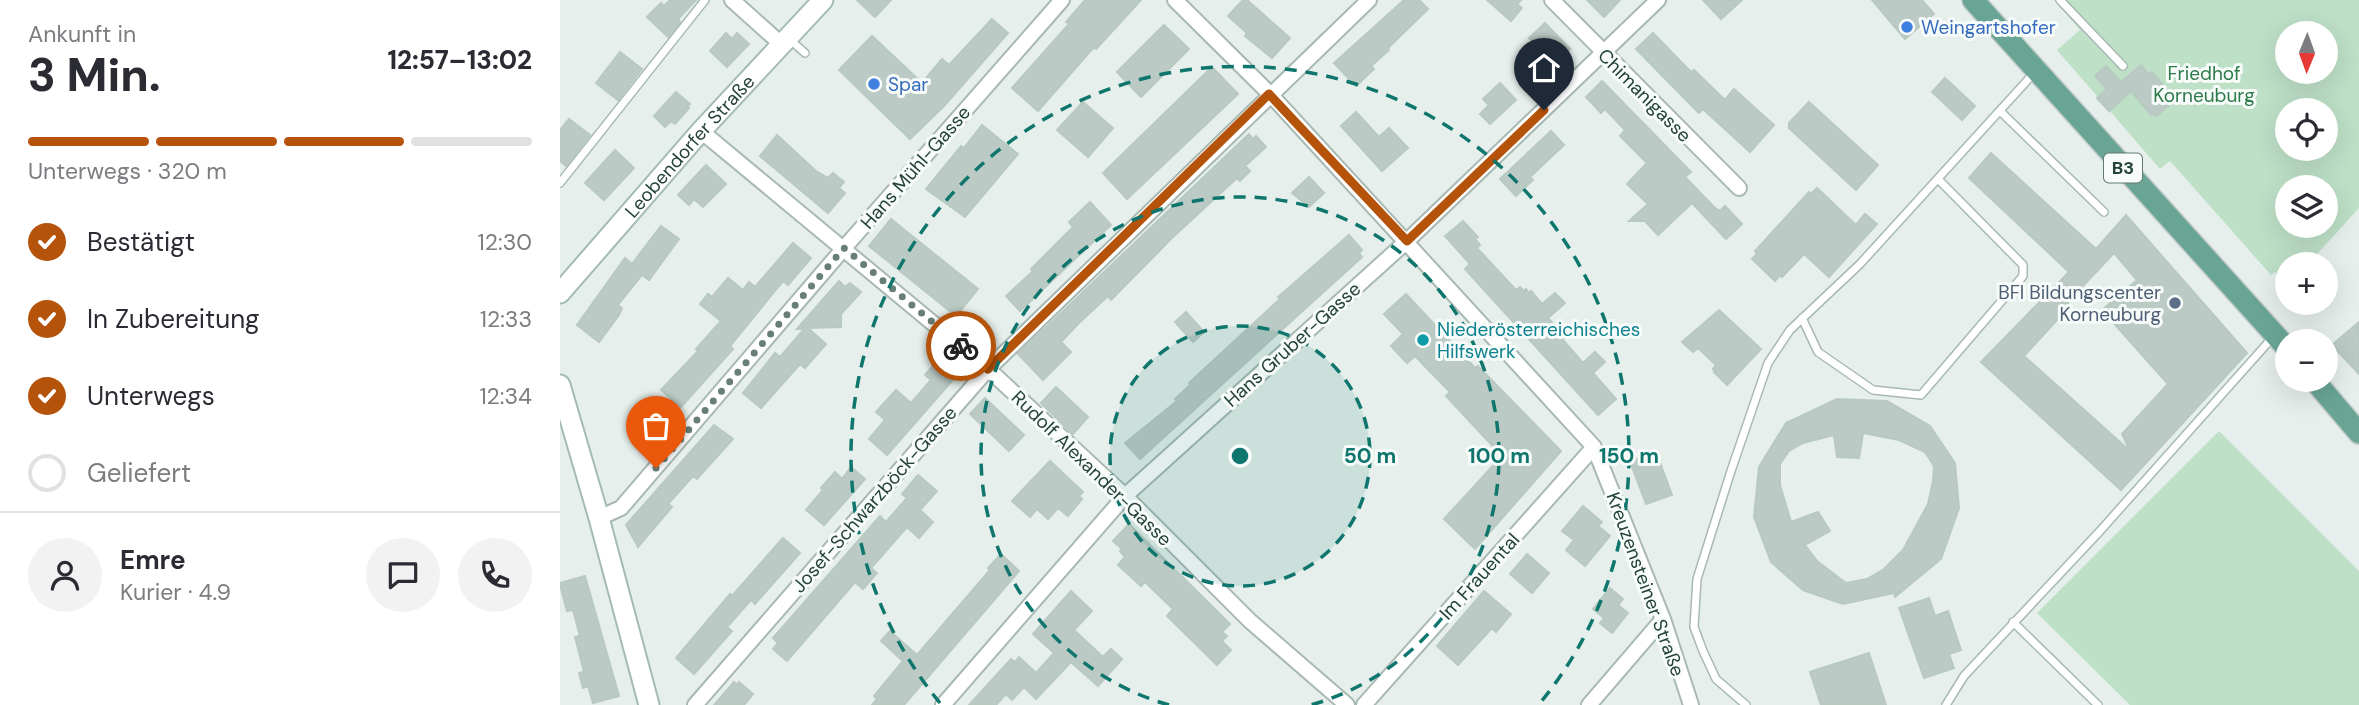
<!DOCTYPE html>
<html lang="de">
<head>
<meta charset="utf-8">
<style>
  :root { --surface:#fff; --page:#f2f2f3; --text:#2b2b33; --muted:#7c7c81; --line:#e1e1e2; --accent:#b45309 }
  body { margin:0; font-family:"DM Sans",sans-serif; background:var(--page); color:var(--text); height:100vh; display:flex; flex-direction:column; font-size:26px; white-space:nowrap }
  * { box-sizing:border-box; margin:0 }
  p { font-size:23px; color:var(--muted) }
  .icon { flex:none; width:38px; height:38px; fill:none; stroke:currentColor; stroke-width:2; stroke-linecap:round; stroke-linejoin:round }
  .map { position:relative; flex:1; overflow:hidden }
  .details { display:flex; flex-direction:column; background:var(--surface); width:560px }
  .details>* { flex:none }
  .needle { width:46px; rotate:181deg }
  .buttons { position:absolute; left:1715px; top:21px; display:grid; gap:14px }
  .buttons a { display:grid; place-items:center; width:63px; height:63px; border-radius:50%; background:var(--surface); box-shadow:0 7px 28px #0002; font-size:35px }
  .pin { position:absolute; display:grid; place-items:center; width:60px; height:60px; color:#fff; margin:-72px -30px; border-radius:50% 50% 50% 0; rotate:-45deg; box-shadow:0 0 7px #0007 }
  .pin .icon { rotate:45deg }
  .courier { position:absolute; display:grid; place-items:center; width:70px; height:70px; margin:-35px; border:5px solid #b45309; border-radius:50%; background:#fff; color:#222; box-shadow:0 2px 9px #0007 }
  .headline em { font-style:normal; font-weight:800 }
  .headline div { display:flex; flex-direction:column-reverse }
  .headline { display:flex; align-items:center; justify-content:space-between; height:119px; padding:0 28px }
  h1 { font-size:46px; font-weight:800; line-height:52px }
  .bar { display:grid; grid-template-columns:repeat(4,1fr); gap:10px 7px; align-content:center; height:84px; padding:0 28px }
  .bar i { height:9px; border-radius:5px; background:var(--line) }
  .bar .current { background:var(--accent) }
  .bar p { grid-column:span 4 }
  .line { display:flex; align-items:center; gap:18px; padding:0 28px; border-top:2px solid var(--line) }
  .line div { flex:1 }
  .round { display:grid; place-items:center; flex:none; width:74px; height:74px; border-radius:37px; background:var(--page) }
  ol { padding:0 28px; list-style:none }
  li { display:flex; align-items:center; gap:21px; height:77px }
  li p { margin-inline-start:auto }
  li .icon { padding:7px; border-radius:50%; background:var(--accent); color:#fff; stroke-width:4 }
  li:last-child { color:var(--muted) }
  li i { width:38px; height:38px; border:4px solid var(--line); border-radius:50% }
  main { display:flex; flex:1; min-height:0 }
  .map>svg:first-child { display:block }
</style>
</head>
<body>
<main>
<section class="details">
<div class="headline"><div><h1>3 Min.</h1><p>Ankunft in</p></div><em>12:57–13:02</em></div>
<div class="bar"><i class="current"></i><i class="current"></i><i class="current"></i><i></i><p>Unterwegs · 320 m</p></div>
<ol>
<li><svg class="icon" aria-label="check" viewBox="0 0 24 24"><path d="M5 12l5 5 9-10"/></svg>Bestätigt<p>12:30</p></li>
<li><svg class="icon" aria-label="check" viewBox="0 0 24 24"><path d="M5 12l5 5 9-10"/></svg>In Zubereitung<p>12:33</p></li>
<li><svg class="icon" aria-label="check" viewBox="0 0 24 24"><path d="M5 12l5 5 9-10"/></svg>Unterwegs<p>12:34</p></li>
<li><i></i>Geliefert</li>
</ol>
<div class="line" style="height:126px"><a class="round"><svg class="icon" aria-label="person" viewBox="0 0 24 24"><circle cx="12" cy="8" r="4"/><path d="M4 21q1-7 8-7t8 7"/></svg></a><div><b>Emre</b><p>Kurier · 4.9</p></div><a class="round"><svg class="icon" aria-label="chat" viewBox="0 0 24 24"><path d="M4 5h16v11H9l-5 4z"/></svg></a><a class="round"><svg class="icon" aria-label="phone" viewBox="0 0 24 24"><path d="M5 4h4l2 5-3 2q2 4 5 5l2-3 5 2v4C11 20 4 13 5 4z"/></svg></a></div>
</section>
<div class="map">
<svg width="1799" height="705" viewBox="0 0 1799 705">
  <rect width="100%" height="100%" fill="#e6efeb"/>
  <path fill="#bee0c7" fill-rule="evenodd" d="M 1494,0 L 1799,0 L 1799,208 L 1748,264 L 1727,264 L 1727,278 L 1721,278 L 1715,272 L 1711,275 L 1610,161 L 1600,169 L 1497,50 L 1520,30 ZM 1727,33 L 1766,33 L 1766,72 L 1727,72 ZM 1727,110 L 1766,110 L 1766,149 L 1727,149 ZM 1727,187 L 1766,187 L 1766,226 L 1727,226 Z
    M 1659,431 L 1799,571 L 1799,705 L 1570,705 L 1477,613 Z"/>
  <path fill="#bbcac4" stroke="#b8c9c2" stroke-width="2" fill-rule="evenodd" d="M 110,0 L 136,0 L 118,19 L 120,22 L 108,37 L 87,17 L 101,3 L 104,6 Z
    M 297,0 L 331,0 L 315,17 Z
    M 525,0 L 581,0 L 536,49 L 534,47 L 478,111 L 452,88 L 509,24 L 506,22 Z
    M 683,0 L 687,0 L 730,38 L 712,58 L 685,36 L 687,33 L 668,16 Z
    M 844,0 L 859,0 L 868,9 L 828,48 L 829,50 L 811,66 L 814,69 L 796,86 L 774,63 Z
    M 927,0 L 961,0 L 957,4 L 962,8 L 951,21 Z
    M 1027,0 L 1060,0 L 1044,17 Z
    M 1143,0 L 1182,0 L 1161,19 Z
    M 1312,0 L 1362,0 L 1374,14 L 1345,39 Z
    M 432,19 L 448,33 L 385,105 L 350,139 L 279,70 L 312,36 L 362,83 L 382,59 L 389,65 Z
    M 985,23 L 1010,49 L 994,64 L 969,38 Z
    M 604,25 L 629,49 L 581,97 L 557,72 Z
    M 166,33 L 172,39 L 177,33 L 189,44 L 167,67 L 150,51 Z
    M 1093,33 L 1127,68 L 1132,72 L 1134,70 L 1165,100 L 1174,89 L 1214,125 L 1190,152 L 1143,109 L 1139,113 L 1076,49 Z
    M 60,52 L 82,69 L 58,100 L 36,83 Z
    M 1581,65 L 1589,75 L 1592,72 L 1613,97 L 1611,99 L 1613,102 L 1596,116 L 1594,113 L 1591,115 L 1571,91 L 1549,111 L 1537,98 L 1547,89 L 1535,76 L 1546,66 L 1561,82 Z
    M 652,67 L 678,94 L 567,199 L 543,173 Z
    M 1385,78 L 1415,106 L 1402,120 L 1372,92 Z
    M 1042,81 L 1131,172 L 1125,177 L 1154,207 L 1160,211 L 1165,206 L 1182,224 L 1166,239 L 1132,203 L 1098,235 L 1085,221 L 1069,221 L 1088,204 L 1067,184 L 1087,163 L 1060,136 L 1065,130 L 1045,109 L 1041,113 L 1026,97 Z
    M 940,83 L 956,100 L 930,124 L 920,114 L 929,105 L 923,99 Z
    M 116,92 L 130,104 L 127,107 L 129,108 L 115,124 L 111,121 L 105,127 L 94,116 Z
    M 523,102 L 553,128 L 528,157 L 497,130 Z
    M 1249,102 L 1318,165 L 1296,190 L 1229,128 L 1229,123 Z
    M 796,112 L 819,137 L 829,128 L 848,148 L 822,171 L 781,126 Z
    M 9,119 L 30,135 L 6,166 L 0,161 L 0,130 Z
    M 422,125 L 458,154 L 405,217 L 366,189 L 401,146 L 404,148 Z
    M 991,131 L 1004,145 L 970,177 L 973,180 L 956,196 L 940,179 Z
    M 689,134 L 693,139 L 696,136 L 706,147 L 685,166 L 690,171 L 680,181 L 677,178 L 613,237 L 551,300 L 548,296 L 519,323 L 501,342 L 511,352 L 483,380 L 458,354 Z
    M 217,135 L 256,171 L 268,178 L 273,173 L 284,182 L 279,188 L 285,193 L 268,213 L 200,156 Z
    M 55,150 L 74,168 L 44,200 L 25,183 Z
    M 1431,153 L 1536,249 L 1566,215 L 1687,353 L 1561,490 L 1421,362 L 1509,272 L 1409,178 ZM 1554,253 L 1577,280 L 1542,310 L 1608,384 L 1562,434 L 1570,451 L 1464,356 L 1510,306 L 1507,303 Z
    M 146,165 L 166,184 L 143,207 L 134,199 L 129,205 L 118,195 Z
    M 749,177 L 764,193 L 749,207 L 732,193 Z
    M 1257,188 L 1296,225 L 1305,214 L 1317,224 L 1269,277 L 1244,254 L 1222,277 L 1220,275 L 1215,281 L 1192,259 L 1197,254 L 1195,251 L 1249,192 L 1251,194 Z
    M 530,202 L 551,225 L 460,311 L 446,296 L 473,271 L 471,269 L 513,227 L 509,222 Z
    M 331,219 L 418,289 L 396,316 L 309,246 Z
    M 903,221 L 918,237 L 915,239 L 920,245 L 917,248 L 956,290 L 960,287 L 964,291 L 966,289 L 969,293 L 971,291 L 982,304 L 995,293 L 1005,303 L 988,318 L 1005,337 L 1002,339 L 1023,363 L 1035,352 L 1045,362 L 1033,373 L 1056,399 L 1038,415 L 905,269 L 910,264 L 885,236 Z
    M 101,226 L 119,239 L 89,280 L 82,275 L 58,305 L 62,308 L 59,315 L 39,342 L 17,325 L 65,258 L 72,264 Z
    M 789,235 L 802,250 L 799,253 L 802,257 L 580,459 L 565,443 L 617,401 L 615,399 L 630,385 L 629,383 L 720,299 L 718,297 Z
    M 233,243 L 251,258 L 228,285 L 223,281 L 170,346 L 173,349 L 121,407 L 101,390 L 138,351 L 136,349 L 161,321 L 140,304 L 148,294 L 152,297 L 168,278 L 183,290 L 189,282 L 195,287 Z
    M 279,281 L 285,287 L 290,283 L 301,292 L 281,314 L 281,327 L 248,328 L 266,344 L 245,368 L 240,364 L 201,408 L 183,393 L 215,353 L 220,357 L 245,328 L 237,329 Z
    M 846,294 L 915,368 L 918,366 L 1001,451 L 915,549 L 884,519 L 942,456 L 886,396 L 890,392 L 855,356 L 847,363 L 831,346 L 843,334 L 824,314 Z
    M 1159,310 L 1201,349 L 1167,385 L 1154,372 L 1155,371 L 1153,369 L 1156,365 L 1138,348 L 1133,352 L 1122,342 Z
    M 626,312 L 644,332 L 633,342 L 615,322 Z
    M 1799,322 L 1799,374 L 1772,345 Z
    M 380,358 L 398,374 L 327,455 L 309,439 L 325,420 L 316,412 L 336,390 L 351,403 L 371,380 L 365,375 Z
    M 496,387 L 528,417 L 513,434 L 481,403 Z
    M 425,398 L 464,435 L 449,451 L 410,414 Z
    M 1277,399 L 1327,401 L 1370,426 L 1395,463 L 1399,508 L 1381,559 L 1335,597 L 1334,593 L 1283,604 L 1243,590 L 1211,562 L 1194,517 L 1199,467 L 1226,423 ZM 1303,433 L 1339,440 L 1365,452 L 1374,466 L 1373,481 L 1368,504 L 1343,550 L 1324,569 L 1307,579 L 1286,583 L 1257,561 L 1245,545 L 1270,531 L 1258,512 L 1231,522 L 1220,485 L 1220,464 L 1229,451 L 1243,443 L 1274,435 L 1277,457 L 1299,458 Z
    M 154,425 L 173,439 L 137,479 L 133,476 L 108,504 L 112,507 L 78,547 L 66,525 Z
    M 1096,452 L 1112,495 L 1086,504 L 1070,461 Z
    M 490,461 L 523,492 L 519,496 L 522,499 L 508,516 L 498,508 L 488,519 L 477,509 L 470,517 L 452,501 Z
    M 291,467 L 305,479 L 264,525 L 246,510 L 263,490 L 261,488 L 275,472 L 282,479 Z
    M 358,475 L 377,491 L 360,510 L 373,522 L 359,538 L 347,527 L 311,568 L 317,573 L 303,589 L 295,582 L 227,661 L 213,649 L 218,643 L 213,638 L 320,516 L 326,522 L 347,498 L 342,494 Z
    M 1023,506 L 1042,522 L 1038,526 L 1050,536 L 1025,566 L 1006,550 L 1014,540 L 1002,531 Z
    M 569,524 L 670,624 L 662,632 L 667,636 L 662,641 L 671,650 L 657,665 L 607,616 L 613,609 L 585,582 L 581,586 L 558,565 L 565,557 L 560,551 L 562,549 L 553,541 Z
    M 223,538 L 240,553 L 195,604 L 191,600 L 167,627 L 172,631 L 134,674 L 116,658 L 170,594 L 172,596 Z
    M 441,554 L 459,571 L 344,705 L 312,705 L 317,699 L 314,696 L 343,661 L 321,641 L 330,631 L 357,655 L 430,570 L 428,568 Z
    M 967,554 L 989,573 L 972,593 L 950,574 Z
    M 25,576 L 59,696 L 33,703 L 28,686 L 23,688 L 19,673 L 24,672 L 15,637 L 20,636 L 13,610 L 7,611 L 0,585 L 0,583 Z
    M 1050,588 L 1063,599 L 1058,605 L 1068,613 L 1052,633 L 1040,623 L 1044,618 L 1033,609 Z
    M 511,591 L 532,611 L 514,630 L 543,657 L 551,649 L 562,659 L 538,686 L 511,662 L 476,699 L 464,687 L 452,700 L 446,694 L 436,705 L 409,705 L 451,659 L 455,662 L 459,657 L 476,673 L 494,653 L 473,634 Z
    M 924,591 L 951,614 L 936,632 L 932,628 L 898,665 L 877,646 Z
    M 1369,598 L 1375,616 L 1388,611 L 1401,650 L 1389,654 L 1394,668 L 1364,678 L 1339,608 Z
    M 1309,653 L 1326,705 L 1261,705 L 1250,672 Z
    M 174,682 L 177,685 L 179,682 L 193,694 L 184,705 L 154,705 Z"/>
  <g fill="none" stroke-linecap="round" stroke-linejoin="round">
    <defs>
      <path id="lane" d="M 1500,0 L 1563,66
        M 228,38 L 245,53
        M 1440,111 L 1544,212
        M 0,183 L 145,0
        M 1242,318 L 1258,352 L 1313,390 L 1361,395 L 1463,276 L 1463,265 L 1378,179
        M 1453,622 L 1538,705
        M 1186,705 L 1156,679 L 1143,651 L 1134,627 L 1137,579 L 1171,471 L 1208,363 L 1230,330 L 1300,264 L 1474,73
        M 1386,705 L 1404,676 L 1540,531 L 1713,337"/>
      <path id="street" d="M 172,0 L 221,44
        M 615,0 L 710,94 L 1034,447 L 1103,619 L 1131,705
        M 992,0 L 1179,188
        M 141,131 L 428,369 L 565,496 L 690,621 L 787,705
        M 39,518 L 61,508 L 284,248 L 502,0
        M 135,705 L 428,369 L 809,0
        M 383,705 L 565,496 L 847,241 L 1098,0
        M 804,705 L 1034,447
        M 1029,705 L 1103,619"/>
      <g id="secondary">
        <path id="s1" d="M 0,293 L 141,131 L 263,0"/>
        <path d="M 0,385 L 39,518 L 89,705"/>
      </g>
      <path id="primary" d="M 1413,0 L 1727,348
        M 1754,380 L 1799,433"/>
    </defs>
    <use href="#lane" stroke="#a8b8b2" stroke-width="10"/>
    <use href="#street" stroke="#a8b8b2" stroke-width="18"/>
    <use href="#secondary" stroke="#a4bbb2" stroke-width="23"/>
    <use href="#primary" stroke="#c2cac8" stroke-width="24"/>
    <use href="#lane" stroke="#fff" stroke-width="7"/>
    <use href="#street" stroke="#fff" stroke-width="14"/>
    <use href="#secondary" stroke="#fff" stroke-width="19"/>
    <use href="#primary" stroke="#69a595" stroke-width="21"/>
  </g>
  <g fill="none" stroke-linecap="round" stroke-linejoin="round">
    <path stroke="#687f77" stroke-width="7" stroke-dasharray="0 12.6" d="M 96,468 L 284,248 L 401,346"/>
    <path stroke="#b45309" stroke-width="9" d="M 401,346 L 428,369 L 709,94 L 847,241 L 984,110"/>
  </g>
  <circle cx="680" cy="456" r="130" fill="#0f766e" fill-opacity=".12"/>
  <g fill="none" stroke="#0f766e" stroke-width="3.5" stroke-dasharray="12 9">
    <circle cx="680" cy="456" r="130"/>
    <path d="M609 705A259 259 0 1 1 751 705"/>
    <path d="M380 703A389 389 0 1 1 980 703"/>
  </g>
  <g fill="#3f7fe0" stroke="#f7fbf9" stroke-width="2.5">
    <circle cx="1347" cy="27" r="7"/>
    <circle cx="314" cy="84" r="7"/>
  </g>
  <circle fill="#5c6f8a" stroke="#f7fbf9" stroke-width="2.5" cx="1615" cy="303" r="7"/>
  <circle fill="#0f9aa8" stroke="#f7fbf9" stroke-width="2.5" cx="863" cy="340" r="7"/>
  <g text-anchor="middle" stroke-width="6" stroke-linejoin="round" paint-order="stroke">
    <rect fill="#f7fbf9" stroke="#637a73" stroke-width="2" x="1544" y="153.5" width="38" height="29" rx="5"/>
    <g font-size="18" font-weight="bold" fill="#244239">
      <text x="1563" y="174">B3</text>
    </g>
    <g font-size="19" fill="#366cbe" stroke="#f7fbf9" text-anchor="start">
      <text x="1361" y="34">Weingartshofer</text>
      <text x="328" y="91">Spar</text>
    </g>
    <g font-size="19" fill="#2d7a4a" stroke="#f7fbf9">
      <text x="1644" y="80">Friedhof<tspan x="1644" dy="22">Korneuburg</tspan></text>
    </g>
    <g font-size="19" fill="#244239" stroke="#f7fbf9">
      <text transform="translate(1085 95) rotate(45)" y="7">Chimanigasse</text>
      <text dy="7" stroke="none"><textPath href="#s1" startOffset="196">Leobendorfer Straße</textPath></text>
      <text transform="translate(355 167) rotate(-49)" y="7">Hans Mühl-Gasse</text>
      <text transform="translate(732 344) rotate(-42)" y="7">Hans Gruber-Gasse</text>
      <text transform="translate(532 468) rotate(44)" y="7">Rudolf Alexander-Gasse</text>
      <text transform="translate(314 499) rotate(-49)" y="7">Josef-Schwarzböck-Gasse</text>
      <text transform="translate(919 576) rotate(-48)" y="7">Im Frauental</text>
      <text transform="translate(1086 584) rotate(70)" y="7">Kreuzensteiner Straße</text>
    </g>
    <g font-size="19" fill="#4e5e75" stroke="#f7fbf9" text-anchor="end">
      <text x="1601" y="299">BFI Bildungscenter<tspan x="1601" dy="22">Korneuburg</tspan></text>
    </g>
    <g font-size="19" fill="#0d838f" stroke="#f7fbf9" text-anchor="start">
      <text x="877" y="336">Niederösterreichisches<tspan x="877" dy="22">Hilfswerk</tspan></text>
    </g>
  </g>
  <circle cx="680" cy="456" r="10" fill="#0f766e" stroke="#f7fbf9" stroke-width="3.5"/>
  <g font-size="21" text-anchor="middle" font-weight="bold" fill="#0f766e" stroke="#f7fbf9" stroke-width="6" stroke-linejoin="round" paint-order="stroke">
    <text x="810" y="463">50 m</text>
    <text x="939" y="463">100 m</text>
    <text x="1069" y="463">150 m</text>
  </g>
</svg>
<div class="buttons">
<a><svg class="needle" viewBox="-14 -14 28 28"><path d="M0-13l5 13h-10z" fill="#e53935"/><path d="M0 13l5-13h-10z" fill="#7c7c81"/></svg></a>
<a><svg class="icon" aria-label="locate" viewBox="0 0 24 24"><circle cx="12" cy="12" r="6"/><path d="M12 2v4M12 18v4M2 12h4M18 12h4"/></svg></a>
<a><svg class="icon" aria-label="layers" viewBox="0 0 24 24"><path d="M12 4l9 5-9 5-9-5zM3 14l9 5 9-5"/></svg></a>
<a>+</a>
<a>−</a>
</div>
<div class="pin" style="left:96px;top:468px;background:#ea580c"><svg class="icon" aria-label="bag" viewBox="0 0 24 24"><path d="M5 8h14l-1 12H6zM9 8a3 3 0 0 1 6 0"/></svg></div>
<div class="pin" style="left:984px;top:110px;background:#1f2937"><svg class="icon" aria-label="home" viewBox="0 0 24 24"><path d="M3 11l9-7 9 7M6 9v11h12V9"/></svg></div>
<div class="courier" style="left:401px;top:346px"><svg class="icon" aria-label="bike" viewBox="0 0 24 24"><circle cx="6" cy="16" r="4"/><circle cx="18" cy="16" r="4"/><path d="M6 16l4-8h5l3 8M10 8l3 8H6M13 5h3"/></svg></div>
</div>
</main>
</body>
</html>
